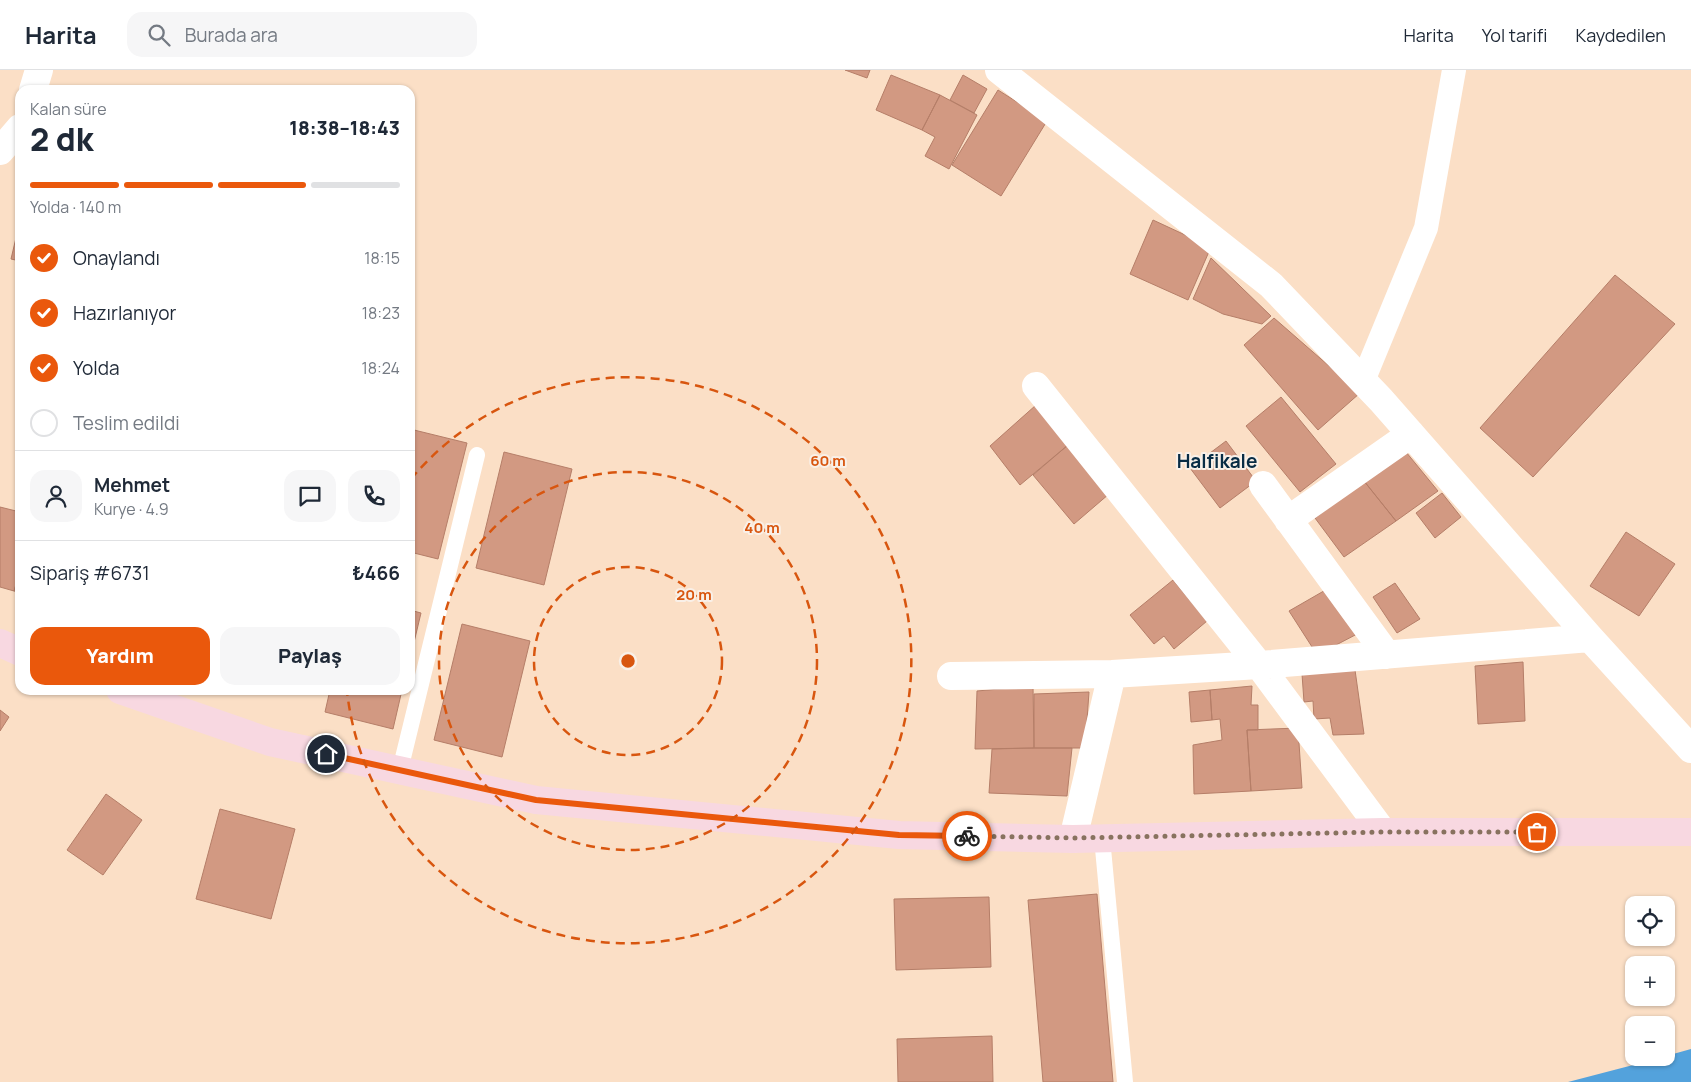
<!DOCTYPE html>
<html lang="tr">
<head>
<meta charset="utf-8">
<style>
  :root { --surface:#fff; --page:#f6f6f7; --text:#1f2937; --muted:#747a83; --line:#e0e1e3; --accent:#ea580c }
  body { margin:0; font-family:Manrope,sans-serif; background:var(--page); color:var(--text); height:100vh; display:flex; flex-direction:column; font-size:19px; white-space:nowrap }
  * { box-sizing:border-box; margin:0 }
  p { font-size:16px; color:var(--muted) }
  .icon { flex:none; width:28px; height:28px; fill:none; stroke:currentColor; stroke-width:2; stroke-linecap:round; stroke-linejoin:round }
  .map { position:relative; flex:1; overflow:hidden }
  .sheet { position:absolute; left:15px; top:15px; width:400px; height:610px; display:flex; flex-direction:column; background:var(--surface); border-radius:15px; box-shadow:0 1px 4px #0004 }
  .sheet>* { flex:none }
  .fabs { position:absolute; left:1625px; top:826px; display:grid; gap:10px }
  .fabs a { display:grid; place-items:center; width:50px; height:50px; border-radius:10px; background:var(--surface); box-shadow:0 1px 4px #0004; font-size:25px }
  .pin { position:absolute; display:grid; place-items:center; width:42px; height:42px; color:#fff; margin:-21px; border:2px solid #fff; border-radius:50%; box-shadow:0 1px 5px #0007 }
  .courier { position:absolute; display:grid; place-items:center; width:50px; height:50px; margin:-25px; border:4px solid #ea580c; border-radius:50%; background:#fff; color:#222; box-shadow:0 1px 6px #0007 }
  .headline em { font-style:normal; font-weight:800 }
  .headline div { display:flex; flex-direction:column-reverse }
  .headline { display:flex; align-items:center; justify-content:space-between; height:85px; padding:0 15px }
  h1 { font-size:32px; font-weight:800; line-height:38px }
  .bar { display:grid; grid-template-columns:repeat(4,1fr); gap:8px 5px; align-content:center; height:60px; padding:0 15px }
  .bar i { height:6px; border-radius:4px; background:var(--line) }
  .bar .current { background:var(--accent) }
  .bar p { grid-column:span 4 }
  .line { display:flex; align-items:center; gap:12px; padding:0 15px; border-top:1px solid var(--line) }
  .line div { flex:1 }
  .round { display:grid; place-items:center; flex:none; width:52px; height:52px; border-radius:15px; background:var(--page) }
  ol { padding:0 15px; list-style:none }
  li { display:flex; align-items:center; gap:15px; height:55px }
  li p { margin-inline-start:auto }
  li .icon { padding:5px; border-radius:50%; background:var(--accent); color:#fff; stroke-width:4 }
  li:last-child { color:var(--muted) }
  li i { width:28px; height:28px; border:2px solid var(--line); border-radius:50% }
  .button { display:flex; gap:10px; margin-top:auto; padding:10px 15px }
  .button a { flex:1; height:58px; border-radius:15px; background:var(--accent); color:#fff; font-size:20px; font-weight:800; line-height:58px; text-align:center }
  .button a+a { background:var(--page); color:var(--text) }
  header { display:flex; align-items:center; gap:30px; box-sizing:border-box; height:70px; padding:0 25px; background:var(--surface); border-bottom:1px solid var(--line) }
  header strong { font-size:24px }
  nav { display:flex; gap:28px; margin-inline-start:auto; font-size:18px }
  .search { width:350px; height:45px; background:var(--page); display:flex; align-items:center; gap:12px; box-sizing:border-box; padding:0 18px; border-radius:15px; color:var(--muted); font-size:19px }
  .map>svg:first-child { display:block }
</style>
</head>
<body>
<header>
<strong>Harita</strong>
<div class="search"><svg class="icon" aria-label="search" viewBox="0 0 24 24"><circle cx="10" cy="10" r="6"/><path d="M15 15l6 6"/></svg>Burada ara</div>
<nav><a>Harita</a><a>Yol tarifi</a><a>Kaydedilen</a></nav>
</header>
<div class="map">
<svg width="1691" height="1012" viewBox="0 0 1691 1012">
  <rect width="100%" height="100%" fill="#fbdfc6"/>
  <path fill="#53a2dc" d="M 1691,979 L 1691,1012 L 1568,1012 L 1660,988 L 1666,988 L 1666,986 Z"/>
  <path fill="#d29982" stroke="#b57e68" d="M 845,0 L 870,0 L 867,8 Z
    M 891,5 L 940,25 L 922,60 L 876,40 Z
    M 963,5 L 987,19 L 974,43 L 950,30 Z
    M 998,20 L 1047,51 L 1001,126 L 952,95 Z
    M 940,25 L 977,45 L 949,99 L 925,86 L 935,67 L 922,60 Z
    M 1153,150 L 1211,177 L 1188,230 L 1130,204 Z
    M 20,151 L 20,191 L 11,189 Z
    M 1211,188 L 1271,246 L 1262,254 L 1223,244 L 1193,229 Z
    M 1615,205 L 1675,254 L 1533,407 L 1480,358 Z
    M 1274,248 L 1360,323 L 1318,360 L 1244,275 Z
    M 1281,327 L 1336,394 L 1300,422 L 1246,356 Z
    M 1036,335 L 1068,375 L 1020,415 L 990,376 Z
    M 410,359 L 467,373 L 438,489 L 410,482 Z
    M 1226,371 L 1256,411 L 1220,438 L 1190,398 Z
    M 1068,375 L 1109,424 L 1074,454 L 1033,405 Z
    M 504,382 L 572,399 L 544,515 L 476,498 Z
    M 1406,382 L 1438,421 L 1396,451 L 1364,411 Z
    M 1364,411 L 1396,451 L 1344,487 L 1315,448 Z
    M 1442,423 L 1461,447 L 1435,468 L 1416,443 Z
    M 0,437 L 20,442 L 20,502 L 14,521 L 0,517 Z
    M 1626,462 L 1675,494 L 1639,546 L 1590,516 Z
    M 20,502 L 20,523 L 14,521 Z
    M 1173,510 L 1207,551 L 1174,579 L 1164,566 L 1154,574 L 1130,545 Z
    M 1395,513 L 1420,549 L 1397,563 L 1373,527 Z
    M 1329,518 L 1359,563 L 1336,575 L 1314,580 L 1289,541 Z
    M 410,540 L 421,543 L 410,589 Z
    M 462,554 L 530,571 L 502,687 L 434,670 Z
    M 1523,592 L 1525,651 L 1478,654 L 1475,596 Z
    M 1355,600 L 1364,664 L 1333,665 L 1330,648 L 1314,649 L 1313,631 L 1304,632 L 1302,604 Z
    M 1033,616 L 1034,678 L 975,679 L 977,621 Z
    M 1252,616 L 1251,635 L 1258,635 L 1258,660 L 1247,660 L 1251,721 L 1194,724 L 1193,675 L 1222,670 L 1220,649 L 1212,650 L 1210,620 Z
    M 330,620 L 402,620 L 393,659 L 325,642 Z
    M 1210,620 L 1212,650 L 1191,652 L 1189,622 Z
    M 1089,622 L 1085,678 L 1034,678 L 1034,624 Z
    M 0,640 L 9,647 L 0,661 Z
    M 1298,658 L 1302,718 L 1251,721 L 1247,660 Z
    M 1034,678 L 1072,678 L 1067,726 L 989,723 L 992,679 Z
    M 106,724 L 142,750 L 103,805 L 67,780 Z
    M 220,739 L 295,759 L 271,849 L 196,829 Z
    M 1097,824 L 1113,1012 L 1043,1012 L 1028,830 Z
    M 989,827 L 991,897 L 896,900 L 894,829 Z
    M 992,966 L 993,1012 L 898,1012 L 897,969 Z"/>
  <g fill="none" stroke-linecap="round" stroke-linejoin="round">
    <path stroke="#fff" stroke-width="16" d="M 400,700 L 477,385
      M 1102,768 L 1125,1012"/>
    <path stroke="#fff" stroke-width="24" d="M 1363,311 L 1426,158 L 1454,0"/>
    <path stroke="#fff" stroke-width="28" d="M 999,0 L 1271,215 L 1381,330 L 1590,568 L 1691,679
      M 33,20 L 39,0
      M 0,81 L 20,58
      M 1036,316 L 1259,595 L 1383,762
      M 1263,415 L 1387,585
      M 1288,450 L 1411,364
      M 951,606 L 1112,604 L 1259,595 L 1590,568
      M 1073,769 L 1112,604"/>
    <path stroke="#f8d8e1" stroke-width="28" d="M 0,573 L 20,582
      M 120,620 L 270,672 L 536,730 L 899,765 L 1073,769 L 1383,762 L 1691,762"/>
  </g>
  <g fill="none" stroke-linecap="round" stroke-linejoin="round">
    <path stroke="#88725f" stroke-width="5" stroke-dasharray="0 9" d="M 967,766 L 1073,768 L 1383,762 L 1537,762"/>
    <path stroke="#ea580c" stroke-width="6" d="M 326,684 L 536,730 L 899,765 L 967,766"/>
  </g>
  <g fill="none" stroke="#d8560f" stroke-width="2.5" stroke-dasharray="9 6">
    <circle cx="628" cy="591" r="94"/>
    <circle cx="628" cy="591" r="189"/>
    <path d="M411 409A283 283 0 1 1 347 621"/>
  </g>
  <g text-anchor="middle" stroke-width="4" stroke-linejoin="round" paint-order="stroke">
    <g font-size="19" font-weight="bold" fill="#082c45" stroke="#f9f0e8">
      <text x="1217" y="398">Halfikale</text>
    </g>
  </g>
  <circle cx="628" cy="591" r="8" fill="#d8560f" stroke="#f9f0e8" stroke-width="2.5"/>
  <g font-size="15" text-anchor="middle" font-weight="bold" fill="#d8560f" stroke="#f9f0e8" stroke-width="4" stroke-linejoin="round" paint-order="stroke">
    <text x="828" y="396">60 m</text>
    <text x="762" y="463">40 m</text>
    <text x="694" y="530">20 m</text>
  </g>
</svg>
<div class="fabs">
<a><svg class="icon" aria-label="locate" viewBox="0 0 24 24"><circle cx="12" cy="12" r="6"/><path d="M12 2v4M12 18v4M2 12h4M18 12h4"/></svg></a>
<a>+</a>
<a>−</a>
</div>
<div class="pin" style="left:1537px;top:762px;background:#ea580c"><svg class="icon" aria-label="bag" viewBox="0 0 24 24"><path d="M5 8h14l-1 12H6zM9 8a3 3 0 0 1 6 0"/></svg></div>
<div class="pin" style="left:326px;top:684px;background:#1f2937"><svg class="icon" aria-label="home" viewBox="0 0 24 24"><path d="M3 11l9-7 9 7M6 9v11h12V9"/></svg></div>
<div class="courier" style="left:967px;top:766px"><svg class="icon" aria-label="bike" viewBox="0 0 24 24"><circle cx="6" cy="16" r="4"/><circle cx="18" cy="16" r="4"/><path d="M6 16l4-8h5l3 8M10 8l3 8H6M13 5h3"/></svg></div>
<section class="sheet">
<div class="headline"><div><h1>2 dk</h1><p>Kalan süre</p></div><em>18:38–18:43</em></div>
<div class="bar"><i class="current"></i><i class="current"></i><i class="current"></i><i></i><p>Yolda · 140 m</p></div>
<ol>
<li><svg class="icon" aria-label="check" viewBox="0 0 24 24"><path d="M5 12l5 5 9-10"/></svg>Onaylandı<p>18:15</p></li>
<li><svg class="icon" aria-label="check" viewBox="0 0 24 24"><path d="M5 12l5 5 9-10"/></svg>Hazırlanıyor<p>18:23</p></li>
<li><svg class="icon" aria-label="check" viewBox="0 0 24 24"><path d="M5 12l5 5 9-10"/></svg>Yolda<p>18:24</p></li>
<li><i></i>Teslim edildi</li>
</ol>
<div class="line" style="height:90px"><a class="round"><svg class="icon" aria-label="person" viewBox="0 0 24 24"><circle cx="12" cy="8" r="4"/><path d="M4 21q1-7 8-7t8 7"/></svg></a><div><b>Mehmet</b><p>Kurye · 4.9</p></div><a class="round"><svg class="icon" aria-label="chat" viewBox="0 0 24 24"><path d="M4 5h16v11H9l-5 4z"/></svg></a><a class="round"><svg class="icon" aria-label="phone" viewBox="0 0 24 24"><path d="M5 4h4l2 5-3 2q2 4 5 5l2-3 5 2v4C11 20 4 13 5 4z"/></svg></a></div>
<div class="line" style="height:65px"><div>Sipariş #6731</div><b>₺466</b></div>
<div class="button"><a>Yardım</a><a>Paylaş</a></div>
</section>
</div>
</body>
</html>
